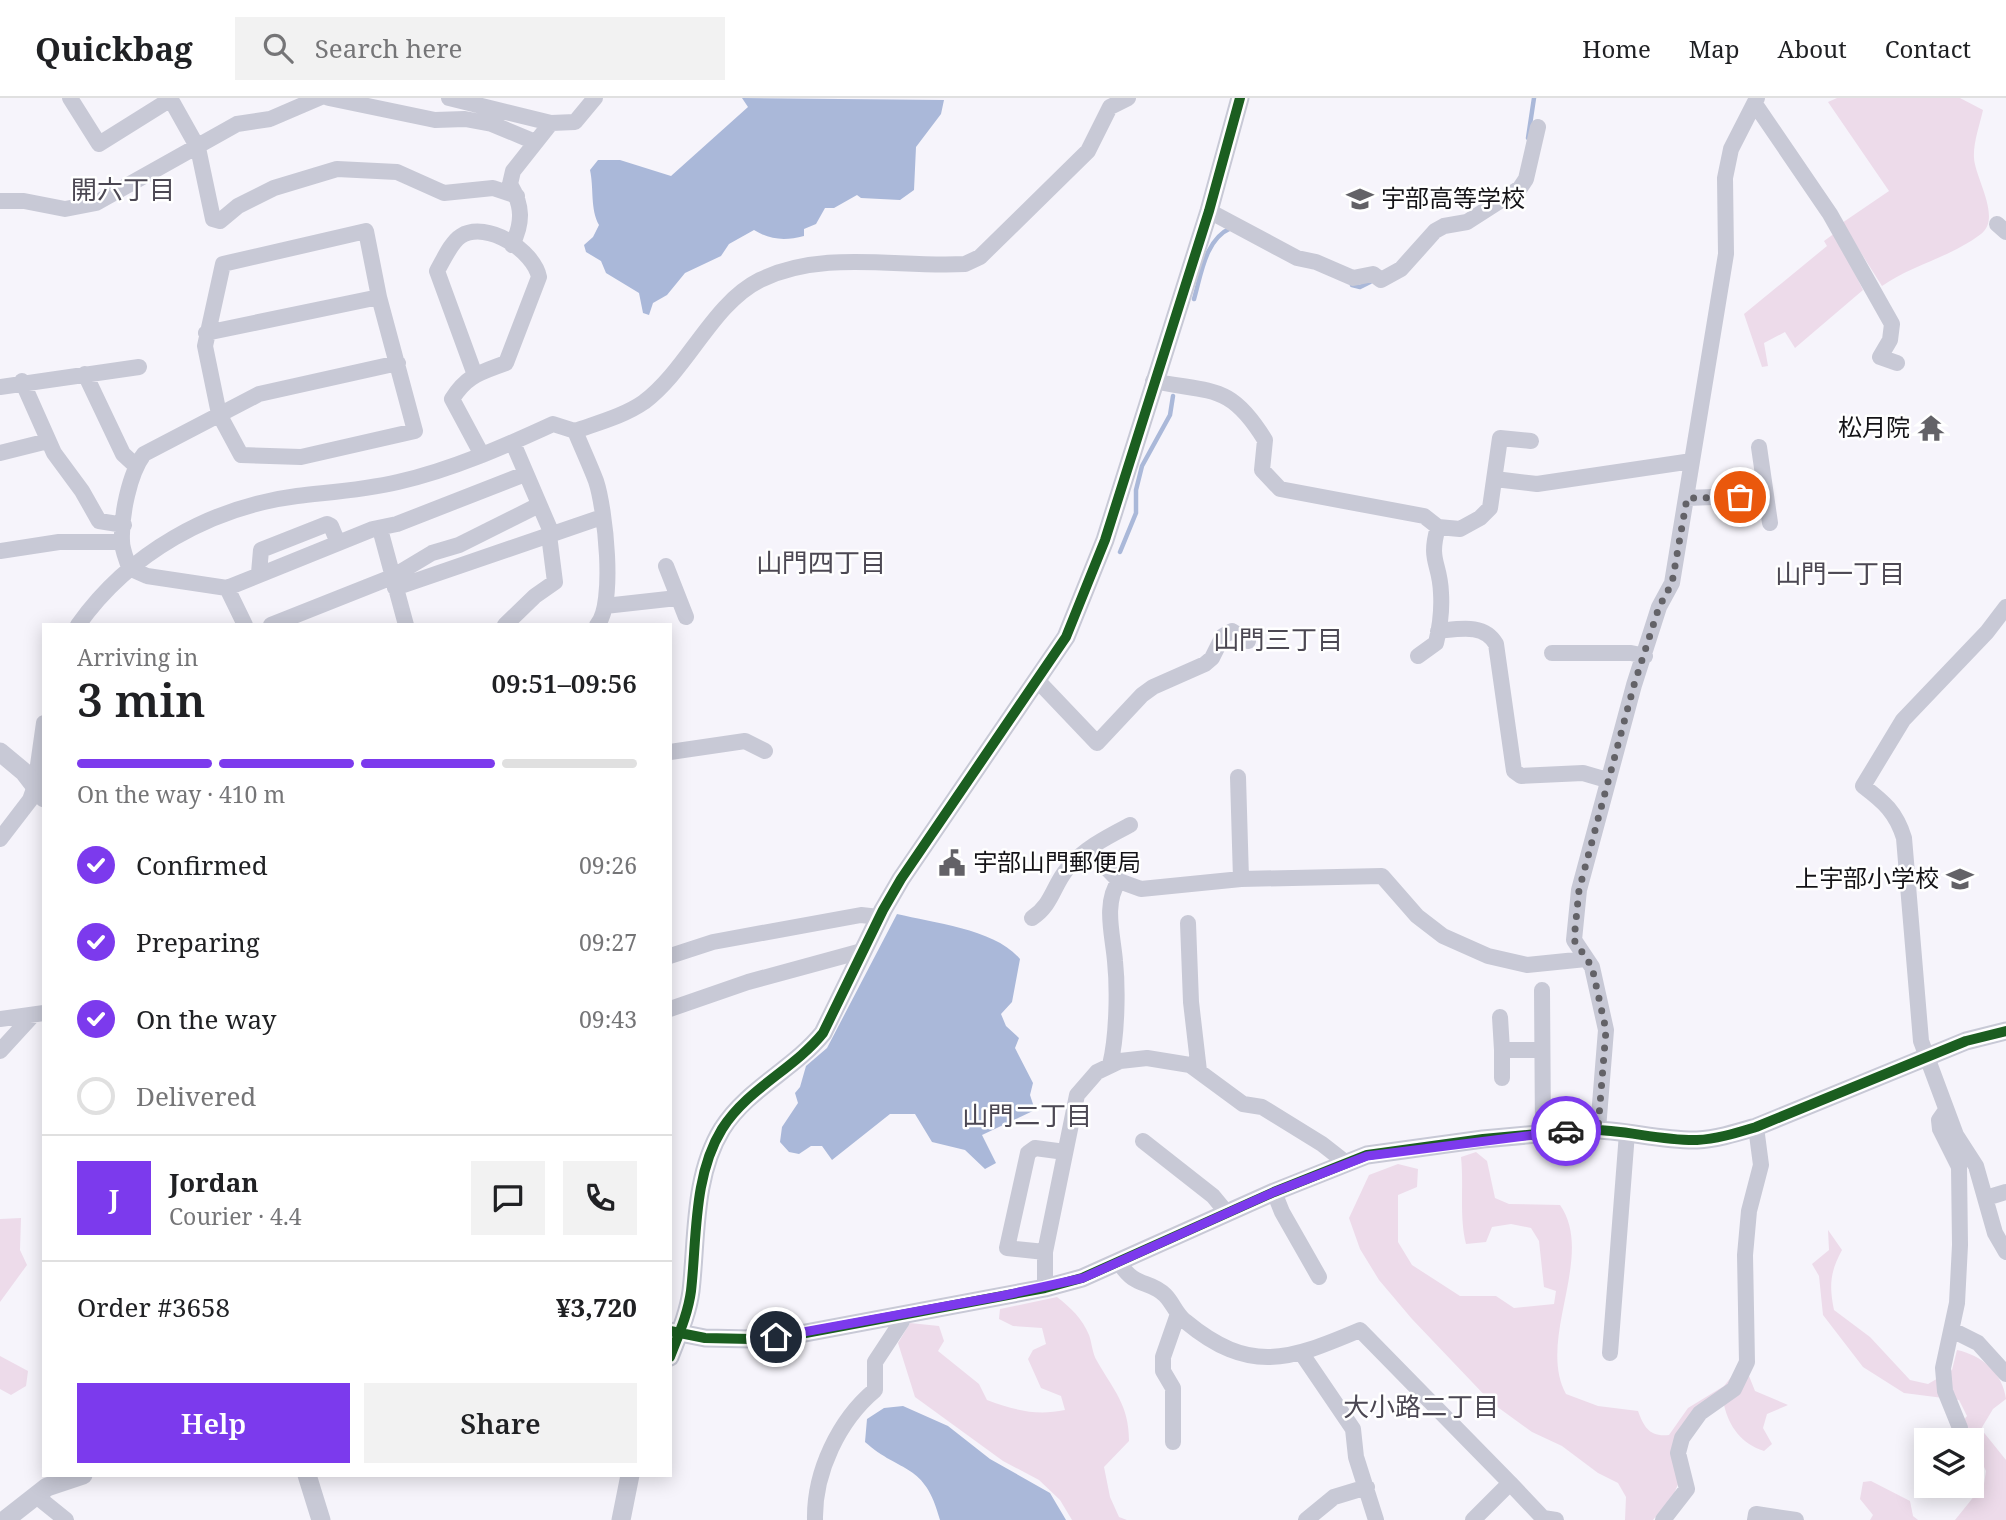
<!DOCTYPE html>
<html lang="en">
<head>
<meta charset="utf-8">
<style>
  :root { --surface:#fff; --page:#f2f2f2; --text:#202124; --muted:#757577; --line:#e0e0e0; --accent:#7c3aed }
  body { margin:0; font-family:"Noto Serif","Noto Sans JP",serif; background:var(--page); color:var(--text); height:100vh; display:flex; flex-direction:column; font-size:26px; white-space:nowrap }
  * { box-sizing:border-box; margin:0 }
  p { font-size:23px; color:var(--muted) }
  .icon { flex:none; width:38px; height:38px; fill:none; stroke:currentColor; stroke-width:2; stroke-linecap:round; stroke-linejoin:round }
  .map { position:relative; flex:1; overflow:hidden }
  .panel { position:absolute; left:42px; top:525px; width:630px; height:854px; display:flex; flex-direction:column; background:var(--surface); border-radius:0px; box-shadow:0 4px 18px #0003 }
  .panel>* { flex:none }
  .buttons { position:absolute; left:1914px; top:1330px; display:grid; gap:14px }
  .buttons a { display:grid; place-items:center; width:70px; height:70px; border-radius:0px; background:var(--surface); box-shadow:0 4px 18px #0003; font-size:35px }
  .pin { position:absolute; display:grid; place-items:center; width:60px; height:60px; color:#fff; margin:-30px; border:4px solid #fff; border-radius:50%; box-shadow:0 2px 7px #0007 }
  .courier { position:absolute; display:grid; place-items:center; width:70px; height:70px; margin:-35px; border:5px solid #7c3aed; border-radius:50%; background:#fff; color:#222; box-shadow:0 2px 9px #0007 }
  .headline em { font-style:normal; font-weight:600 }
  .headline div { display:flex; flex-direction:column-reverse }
  .headline { display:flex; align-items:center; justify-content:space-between; height:119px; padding:0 35px }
  h1 { font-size:46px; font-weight:600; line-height:52px }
  .bar { display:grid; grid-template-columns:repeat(4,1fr); gap:10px 7px; align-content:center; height:84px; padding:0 35px }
  .bar i { height:9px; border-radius:5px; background:var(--line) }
  .bar .selected { background:var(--accent) }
  .bar p { grid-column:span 4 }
  .line { display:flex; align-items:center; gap:18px; padding:0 35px; border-top:2px solid var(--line) }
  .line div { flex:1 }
  .round { display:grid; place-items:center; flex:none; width:74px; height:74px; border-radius:0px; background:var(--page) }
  ol { padding:0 35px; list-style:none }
  li { display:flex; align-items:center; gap:21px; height:77px }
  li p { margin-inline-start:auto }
  li .icon { padding:7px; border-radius:50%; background:var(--accent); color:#fff; stroke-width:4 }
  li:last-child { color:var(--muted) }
  li i { width:38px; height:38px; border:4px solid var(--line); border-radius:50% }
  .action { display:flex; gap:14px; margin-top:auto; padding:14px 35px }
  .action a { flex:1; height:80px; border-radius:0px; background:var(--accent); color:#fff; font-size:28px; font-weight:600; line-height:80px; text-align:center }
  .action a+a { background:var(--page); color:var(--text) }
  header { display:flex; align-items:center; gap:42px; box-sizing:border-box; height:98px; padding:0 35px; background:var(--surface); border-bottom:2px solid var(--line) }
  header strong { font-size:33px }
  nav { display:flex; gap:38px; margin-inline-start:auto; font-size:24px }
  .search { width:490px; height:63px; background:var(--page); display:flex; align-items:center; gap:18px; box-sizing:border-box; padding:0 24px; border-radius:0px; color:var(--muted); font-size:26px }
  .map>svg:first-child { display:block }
</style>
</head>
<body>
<header>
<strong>Quickbag</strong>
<div class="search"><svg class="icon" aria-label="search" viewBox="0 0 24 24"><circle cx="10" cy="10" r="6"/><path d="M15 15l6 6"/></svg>Search here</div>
<nav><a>Home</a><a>Map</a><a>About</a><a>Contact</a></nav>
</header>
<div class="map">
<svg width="2006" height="1422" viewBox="0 0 2006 1422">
  <rect width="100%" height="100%" fill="#f6f4fb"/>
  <path fill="#eddbea" d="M 1837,0 L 1960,0 L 1983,12 C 1980,26 1973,45 1974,60 C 1975,80 2002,120 1981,136 C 1951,159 1912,167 1882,188 L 1842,125 L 1889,93 L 1828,4 Z
    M 1835,135 L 1863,192 L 1795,250 L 1785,234 L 1764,245 L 1768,268 L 1762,269 L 1744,216 L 1827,148 L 1824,143 Z
    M 1476,1054 L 1487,1063 L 1495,1100 L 1509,1106 L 1560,1107 C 1596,1158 1536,1241 1566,1296 L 1598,1308 L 1638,1313 C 1644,1329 1649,1339 1669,1337 L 1688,1310 L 1724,1288 L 1736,1273 L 1749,1278 L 1755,1293 L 1788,1307 L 1767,1316 L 1763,1330 L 1772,1346 L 1764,1353 C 1742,1346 1729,1329 1724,1307 L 1708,1306 L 1682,1327 L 1675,1342 L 1679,1384 L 1673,1398 L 1653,1422 L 1625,1422 L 1626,1399 L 1618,1385 L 1598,1375 L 1562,1348 L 1532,1334 L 1492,1305 L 1412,1221 L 1379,1182 L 1360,1151 L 1349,1120 L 1369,1077 L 1398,1066 L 1418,1071 L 1417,1089 L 1398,1097 L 1398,1144 L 1412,1167 L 1460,1198 L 1496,1198 L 1514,1210 L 1554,1206 L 1556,1193 L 1544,1189 L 1539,1143 L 1531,1130 L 1511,1126 L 1492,1129 L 1486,1144 L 1466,1146 C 1459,1118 1464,1088 1461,1059 Z
    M 21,1120 L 20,1152 L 27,1167 L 0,1204 L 0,1121 Z
    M 1828,1132 L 1842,1152 C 1830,1174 1829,1188 1834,1212 L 1870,1239 L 1910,1282 L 1928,1286 L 1952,1272 L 1957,1252 C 1981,1257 2003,1275 2006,1301 L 1993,1311 L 1981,1331 L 2006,1362 L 2006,1422 L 1955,1422 L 1984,1386 L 1986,1373 L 1962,1324 L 1967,1318 L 1959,1302 L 1904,1295 L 1863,1269 L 1823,1217 L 1819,1178 L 1812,1166 L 1829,1152 Z
    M 1057,1199 C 1071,1210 1082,1220 1089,1237 C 1092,1245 1092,1255 1097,1263 C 1114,1293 1129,1307 1129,1343 L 1104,1369 L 1110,1399 L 1119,1419 L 1127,1422 L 1072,1422 L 1060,1402 L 1039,1382 L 1003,1363 L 915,1299 L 898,1245 L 910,1225 L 939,1228 L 944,1243 L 938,1253 L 979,1286 L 987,1302 C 1014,1312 1036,1318 1065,1312 L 1061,1298 L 1041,1290 L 1028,1261 L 1033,1252 L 1046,1246 L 1042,1230 L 1013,1228 L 999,1221 L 1000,1211 Z
    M 0,1258 L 28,1273 L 26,1288 L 11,1297 L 0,1291 Z
    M 1871,1383 L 1910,1403 L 1913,1418 L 1918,1422 L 1870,1422 L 1873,1417 L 1860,1401 L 1863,1384 Z"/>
  <path fill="#aab8d9" d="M 742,0 L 944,2 L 941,16 L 916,49 L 914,92 L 900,102 L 861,100 L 857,97 L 834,110 L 825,110 L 816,126 L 804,131 L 804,138 C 785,143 770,142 754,132 L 729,146 L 721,158 L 685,175 L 667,197 L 653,205 L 649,217 L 643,215 L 639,195 L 606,175 L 601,163 L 586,154 L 584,147 L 593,139 L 599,127 C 590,111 594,90 590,72 L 598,62 L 620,62 L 671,78 L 748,9 Z
    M 897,816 C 934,825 995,831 1020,861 L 1012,904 L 1001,916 L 1006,928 L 1019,940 L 1015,950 L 1033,985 L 1030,997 L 1035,1012 L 982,1037 L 996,1065 L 985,1071 L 965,1052 L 932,1044 L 915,1016 L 890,1016 L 832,1062 L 822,1048 L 811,1048 L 799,1056 L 789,1054 L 780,1044 L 782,1029 L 798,1005 L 795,995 L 800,989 L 806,968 L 827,950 Z
    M 903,1308 L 948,1328 L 990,1361 L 1050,1395 L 1066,1422 L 940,1422 C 925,1364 901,1376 865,1344 L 867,1321 L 884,1310 Z"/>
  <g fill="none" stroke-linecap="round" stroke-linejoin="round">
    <path stroke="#aab8d9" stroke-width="4.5" d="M 1528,40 L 1534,0
      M 1352,187 L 1360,189 L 1370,184
      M 1194,201 C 1201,177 1205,141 1231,130
      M 1120,454 L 1136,415 L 1136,392 L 1142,368 L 1170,317 L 1173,298"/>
    <path stroke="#c8c9d6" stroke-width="16" d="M 70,0 L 99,46 L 171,1
      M 170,0 L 198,50 L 213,121 L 220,123 L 238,108 L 274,90 L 337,71 L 397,74 L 444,95 L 493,90 L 517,98
      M 329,0 L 435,22 L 465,21 L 492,26 L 535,44
      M 449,0 L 551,25 L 575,24 L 595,0
      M 1755,6 L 1830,116 L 1892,226 L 1890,242 L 1880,259 L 1897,265
      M 0,103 L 24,103 L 65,111 L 96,105 L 237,26 L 270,21 L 319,0
      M 1209,113 L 1297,160 L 1316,164 L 1353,180 L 1373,176 L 1381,182 L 1401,171 L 1435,133 L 1444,128 L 1467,124 L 1520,90 L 1526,81 L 1538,29
      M 1997,126 L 2006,134
      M 366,133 L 379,199 L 415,333 L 301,359 L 241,357 L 219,316 L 205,248 L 223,166 Z
      M 512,147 C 523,125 523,108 510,86 L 513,73 L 551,25
      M 206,235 L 379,199
      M 85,276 L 123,356 L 136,368
      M 475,277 L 437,173 C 443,163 451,144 461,138 C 487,122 534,153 539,179 L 506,265 C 480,275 467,277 452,301 L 482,357
      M 22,283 L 54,355 L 82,393 L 99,423 L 124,427
      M 1153,283 C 1212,295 1230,285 1265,342 L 1262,372 L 1280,391 L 1424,418 L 1438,429 L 1460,431 L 1480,420 L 1490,410 L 1500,340 L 1531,343
      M 0,289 L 139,269
      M 575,333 C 582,350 590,367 596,383 C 605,410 616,506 597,527
      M 513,345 L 552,436
      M 1759,349 L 1770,425
      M 0,355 L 48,343
      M 1495,381 L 1537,386 L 1692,363
      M 1687,400 L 1766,397
      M 380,431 L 406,527
      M 0,453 L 59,444 L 122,444
      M 666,468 L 686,519
      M 129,470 L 147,478 L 227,490 L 373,431 L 397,426 L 525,376
      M 129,470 C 127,462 122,452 122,443 C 121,418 129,376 144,356 L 259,296 L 398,265
      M 259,475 L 261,452 L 327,426 L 331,428 L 338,445
      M 227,490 L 245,527
      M 395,490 L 602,419
      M 605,508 L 677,500
      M 2006,509 L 1987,534 L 1903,622 L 1863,688 C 1884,704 1896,714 1904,740 L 1921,943 L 1956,1037 L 1976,1068 L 1995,1135 L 2006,1154
      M 78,527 C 129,455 211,409 297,398 C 331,394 364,392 398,384 C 451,372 503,349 553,326 L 575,333 C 597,325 624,318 644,304 C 688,271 712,206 760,182 C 824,151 898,170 965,166 L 980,159 L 1088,53 L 1110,9 L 1128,0
      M 271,527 L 392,479 L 432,455 L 459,447 L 539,407
      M 505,527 L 535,498 L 555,484 L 549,437
      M 1438,533 C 1459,531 1484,525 1496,546 L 1514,673 L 1521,678 L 1583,675 L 1607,682
      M 1552,555 L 1631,555 L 1645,558
      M 1418,558 L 1436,545 C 1440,529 1442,511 1441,495 C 1440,464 1428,464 1438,429
      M 1038,583 L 1097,645 L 1142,597 L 1153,589 L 1205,566 L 1212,560 L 1223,538 L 1232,533 L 1248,543
      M 670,654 L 745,643 L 765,653
      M 1238,679 L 1241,781
      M 0,741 L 30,702 L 35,688 L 44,625
      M 1089,752 L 1119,783 L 1141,791 L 1241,781 L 1382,778 L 1417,818 L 1443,838 L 1488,858 L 1527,867 L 1586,861
      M 1032,820 C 1052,807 1053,788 1067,771 C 1083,751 1107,739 1130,727
      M 1188,825 L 1191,904 L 1199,973
      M 670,858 L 713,844 L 861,817 L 879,819
      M 1542,892 L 1543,1035
      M 670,911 L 748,884 L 862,853
      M 1500,919 L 1502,952 L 1542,952
      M 0,921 L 44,915
      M 1502,952 L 1502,980
      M 0,953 L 33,917
      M 1110,967 C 1117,939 1118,892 1115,863 C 1113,838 1103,805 1119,783
      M 1946,1012 L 1939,1022 L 1940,1031 L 1959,1069 L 1960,1147 L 1957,1205 L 1943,1270 L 1945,1293 L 1960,1330
      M 1598,1031 L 1606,932 L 1592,869 L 1574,842 L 1579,792 L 1634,587 L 1659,509 L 1672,485 L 1726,156 L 1725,80 L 1731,51 L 1757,0
      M 1143,1043 L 1213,1098 L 1227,1115
      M 1274,1094 L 1282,1114 L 1319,1179
      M 1986,1100 L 2006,1094
      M 1045,1154 L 1007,1150 L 1028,1055 L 1035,1050 L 1065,1054
      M 1119,1164 C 1135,1191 1149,1181 1165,1197 C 1173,1205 1176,1216 1185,1223 C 1250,1277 1289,1262 1360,1232 L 1510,1385 L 1473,1422
      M 1045,1190 L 1045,1154 L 1077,997 L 1097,974 L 1120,963 L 1147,960 L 1190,967 L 1243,1006 L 1262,1009 L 1322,1046 L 1345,1064
      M 1952,1232 L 1978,1245 L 2006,1276
      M 1610,1255 L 1627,1035
      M 1302,1256 L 1353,1331 L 1356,1359 L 1376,1422
      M 1173,1344 L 1173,1290 L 1163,1273 L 1163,1259 L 1178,1216
      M 1510,1385 L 1543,1420 L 1556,1422
      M 35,1397 L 66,1422
      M 815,1422 C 814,1374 839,1322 875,1292 L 875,1264 L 902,1223 L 903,1217
      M 1306,1422 L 1334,1399 L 1367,1389
      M 1663,1422 L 1687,1391 L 1678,1355 L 1682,1340 L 1700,1315 L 1734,1291 L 1747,1264 L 1745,1157 L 1749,1113 L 1761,1067 L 1756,1029
      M 1755,1422 L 1756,1416 L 1796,1422"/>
    <path stroke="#c8c9d6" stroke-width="19" d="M 0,654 L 24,674 L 44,700
      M 670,1233 L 705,1240 L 751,1241 L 800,1236 L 1045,1190 L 1082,1180 L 1274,1094 L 1367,1057 L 1483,1041 L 1582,1032 C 1620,1030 1658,1043 1697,1042 C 1717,1041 1736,1035 1756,1029 L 1966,943 L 2006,933
      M 670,1259 C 678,1238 688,1216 691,1193 C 697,1140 693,1078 722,1031 C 747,991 794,971 823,935 L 883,812 L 901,781 L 1066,539 L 1105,442 L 1209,113 L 1240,0
      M 307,1377 L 321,1422
      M 5,1422 L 47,1389 L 83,1377
      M 621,1422 L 630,1377"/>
    <defs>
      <path id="cycleway" d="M 670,1233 L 705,1240 L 751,1241 L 800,1236 L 1045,1190 L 1082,1180 L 1274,1094 L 1367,1057 L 1483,1041 L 1582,1032 C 1620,1030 1658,1043 1697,1042 C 1717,1041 1736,1035 1756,1029 L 1966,943 L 2006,933
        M 670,1259 C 678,1238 688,1216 691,1193 C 697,1140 693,1078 722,1031 C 747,991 794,971 823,935 L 883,812 L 901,781 L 1066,539 L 1105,442 L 1209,113 L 1240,0"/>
    </defs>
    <use href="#cycleway" stroke="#fff" stroke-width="15"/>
    <use href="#cycleway" stroke="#1b5e20" stroke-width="10"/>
  </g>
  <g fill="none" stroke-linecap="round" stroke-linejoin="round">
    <path stroke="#636267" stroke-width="7" stroke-dasharray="0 12.6" d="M 1566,1033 L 1598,1031 L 1606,932 L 1592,869 L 1574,842 L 1579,792 L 1634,587 L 1659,509 L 1672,485 L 1687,400 L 1740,399"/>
    <path stroke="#7c3aed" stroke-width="9" d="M 776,1239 L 1001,1198 L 1083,1180 L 1274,1094 L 1367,1058 L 1566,1033"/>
  </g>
  <defs>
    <symbol id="school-bare" viewBox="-9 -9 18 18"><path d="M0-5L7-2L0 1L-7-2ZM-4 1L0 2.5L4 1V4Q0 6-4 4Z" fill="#636267" stroke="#fff" stroke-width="2.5" paint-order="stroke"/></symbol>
    <symbol id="temple-bare" viewBox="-9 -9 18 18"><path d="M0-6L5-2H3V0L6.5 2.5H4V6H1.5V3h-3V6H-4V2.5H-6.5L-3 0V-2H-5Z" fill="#636267" stroke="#fff" stroke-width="2.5" paint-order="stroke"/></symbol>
    <symbol id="civic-bare" viewBox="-9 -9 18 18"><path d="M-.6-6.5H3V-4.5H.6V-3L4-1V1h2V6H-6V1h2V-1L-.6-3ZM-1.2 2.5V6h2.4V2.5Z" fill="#636267" stroke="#fff" stroke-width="2.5" paint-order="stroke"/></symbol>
  </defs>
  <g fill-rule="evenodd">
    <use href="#school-bare" x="1341" y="82" width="38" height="38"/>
    <use href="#temple-bare" x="1912" y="311" width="38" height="38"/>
    <use href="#civic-bare" x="933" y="746" width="38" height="38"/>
    <use href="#school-bare" x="1941" y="762" width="38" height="38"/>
  </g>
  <g text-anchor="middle" stroke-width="5" stroke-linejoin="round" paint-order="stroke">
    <g font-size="24" fill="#141317" stroke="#fff" text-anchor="start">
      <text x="1381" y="109">宇部高等学校</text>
      <text x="1910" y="338" text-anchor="end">松月院</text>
      <text x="973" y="773">宇部山門郵便局</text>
      <text x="1939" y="789" text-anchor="end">上宇部小学校</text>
    </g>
    <g font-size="26" fill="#4c4853" stroke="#fff">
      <text x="123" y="101">開六丁目</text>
      <text x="821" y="474">山門四丁目</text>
      <text x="1840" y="485">山門一丁目</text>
      <text x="1278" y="551">山門三丁目</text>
      <text x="1027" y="1027">山門二丁目</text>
      <text x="1421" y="1318">大小路二丁目</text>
    </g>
  </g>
</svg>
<div class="buttons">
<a><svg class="icon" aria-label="layers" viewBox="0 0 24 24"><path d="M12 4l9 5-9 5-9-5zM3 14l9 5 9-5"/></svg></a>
</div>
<div class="pin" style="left:1740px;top:399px;background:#ea580c"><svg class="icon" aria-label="bag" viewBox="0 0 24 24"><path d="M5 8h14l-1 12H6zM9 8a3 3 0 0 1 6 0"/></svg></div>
<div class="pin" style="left:776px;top:1239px;background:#1f2937"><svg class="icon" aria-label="home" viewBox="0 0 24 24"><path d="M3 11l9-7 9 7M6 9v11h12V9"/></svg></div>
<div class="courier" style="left:1566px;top:1033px"><svg class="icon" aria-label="car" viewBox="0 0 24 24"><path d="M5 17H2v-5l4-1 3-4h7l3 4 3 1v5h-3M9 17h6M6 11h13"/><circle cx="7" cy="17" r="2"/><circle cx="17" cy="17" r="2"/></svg></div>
<section class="panel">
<div class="headline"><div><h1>3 min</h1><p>Arriving in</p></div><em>09:51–09:56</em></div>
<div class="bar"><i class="selected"></i><i class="selected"></i><i class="selected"></i><i></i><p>On the way · 410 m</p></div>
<ol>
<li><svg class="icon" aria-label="check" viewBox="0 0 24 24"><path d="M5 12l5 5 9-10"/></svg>Confirmed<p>09:26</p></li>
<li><svg class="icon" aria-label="check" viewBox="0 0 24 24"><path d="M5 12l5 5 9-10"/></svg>Preparing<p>09:27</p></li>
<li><svg class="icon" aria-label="check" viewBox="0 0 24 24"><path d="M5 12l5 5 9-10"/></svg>On the way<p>09:43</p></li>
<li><i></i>Delivered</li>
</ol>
<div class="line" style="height:126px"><b class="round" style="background:var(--accent);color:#fff">J</b><div><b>Jordan</b><p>Courier · 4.4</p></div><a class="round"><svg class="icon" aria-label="chat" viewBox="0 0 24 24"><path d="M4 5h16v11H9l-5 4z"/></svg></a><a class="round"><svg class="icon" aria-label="phone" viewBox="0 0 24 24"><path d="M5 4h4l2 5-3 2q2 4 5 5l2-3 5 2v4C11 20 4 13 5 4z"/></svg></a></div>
<div class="line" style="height:91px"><div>Order #3658</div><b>¥3,720</b></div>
<div class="action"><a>Help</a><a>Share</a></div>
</section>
</div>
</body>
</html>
